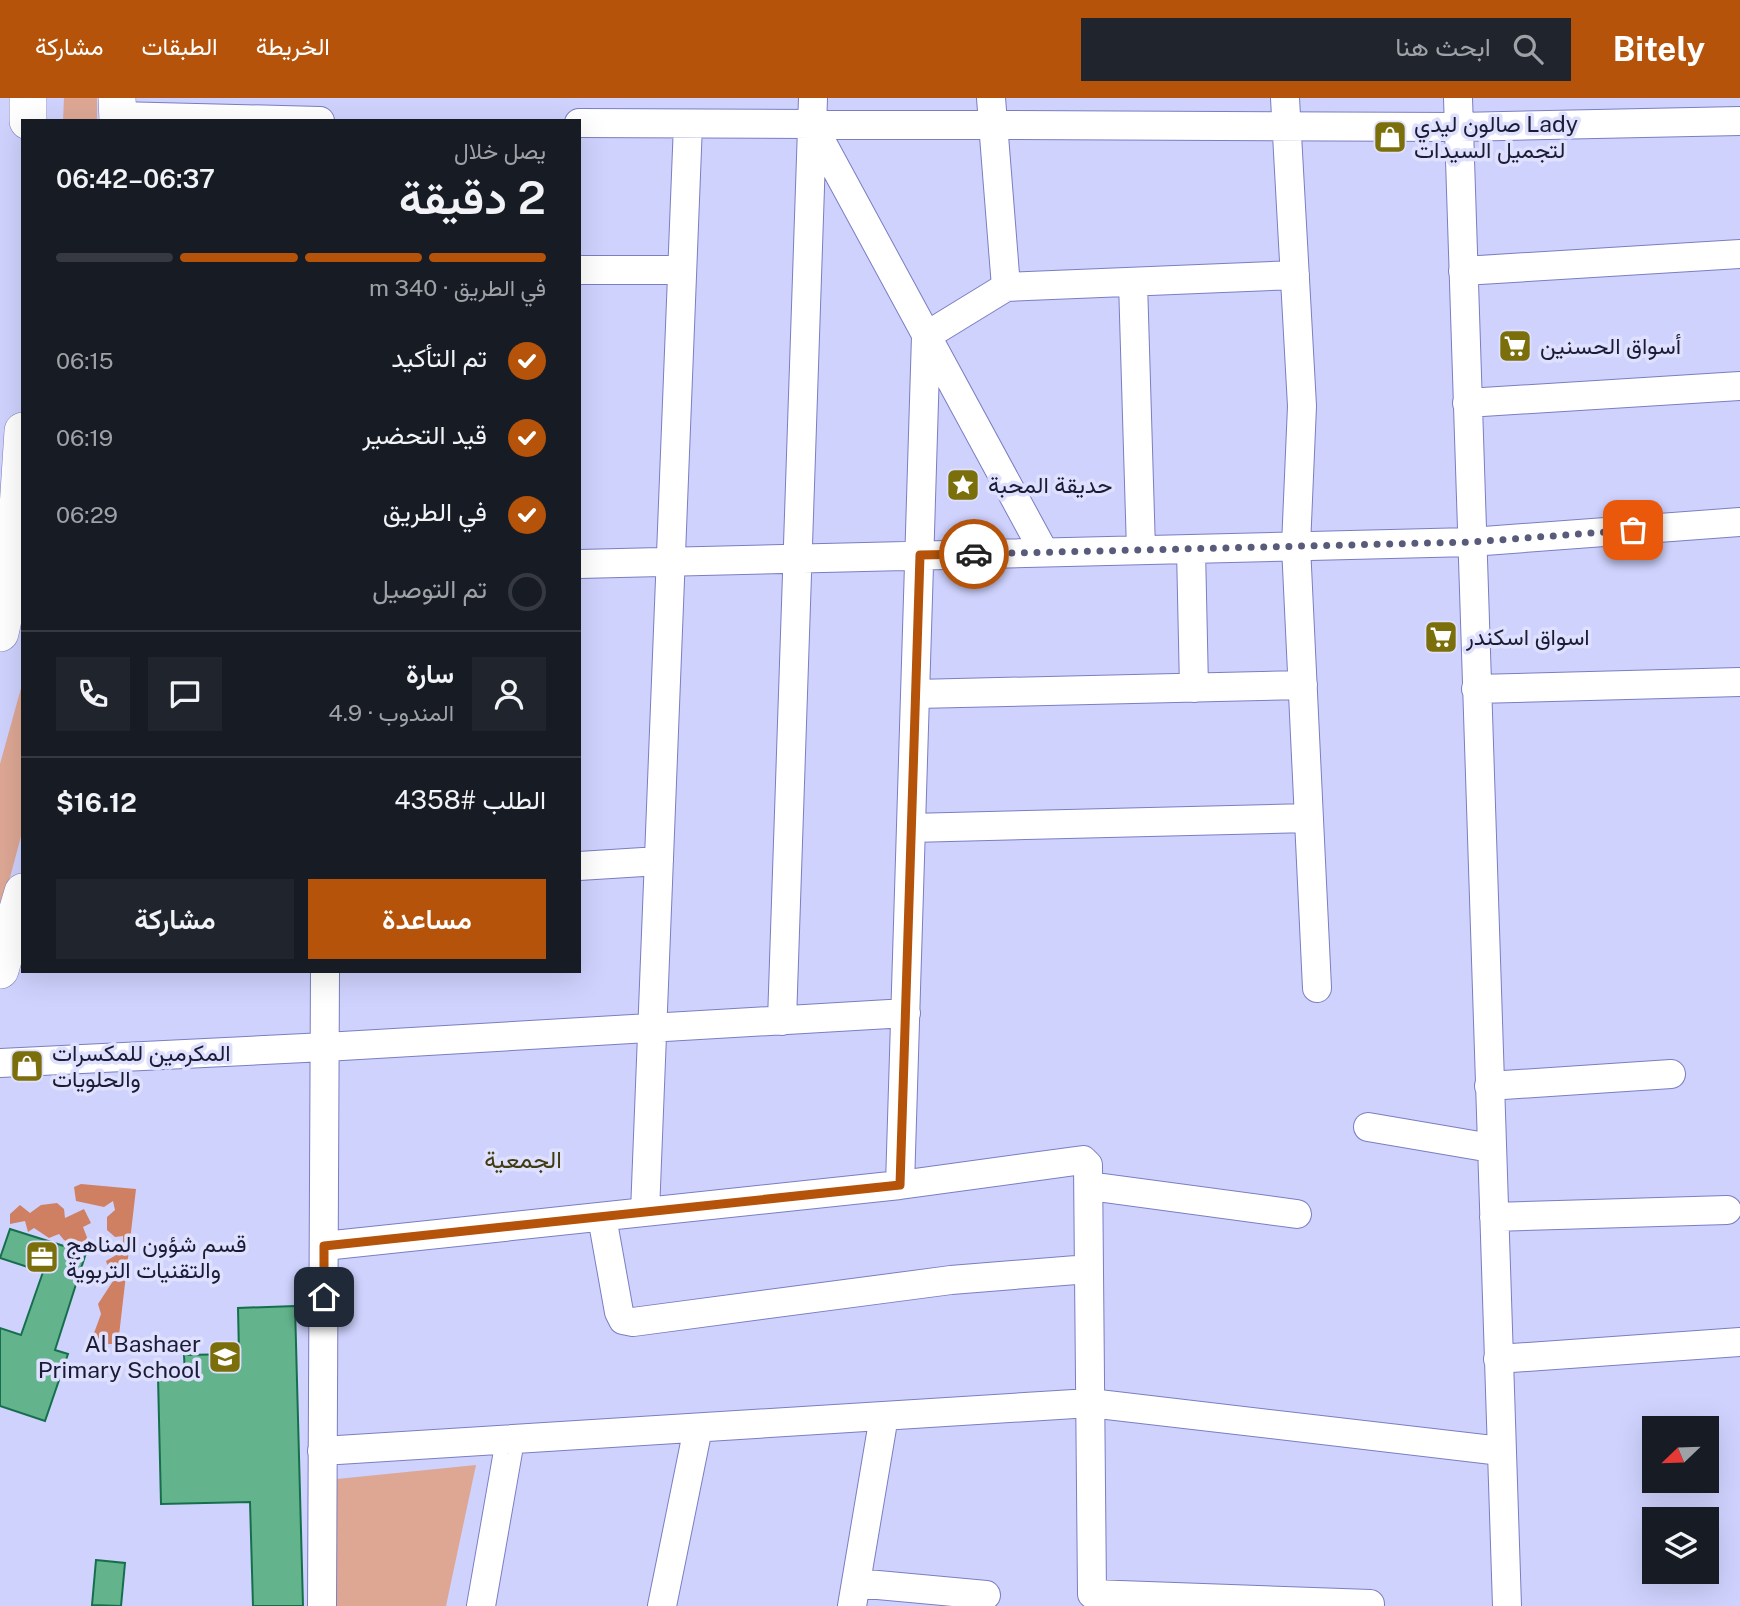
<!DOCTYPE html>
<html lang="ar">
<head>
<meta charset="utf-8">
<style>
  :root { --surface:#171b24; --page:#20242c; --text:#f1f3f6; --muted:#9ea1a6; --line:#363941; --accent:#b45309 }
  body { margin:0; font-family:"Public Sans",Vazirmatn,sans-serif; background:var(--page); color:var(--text); direction:rtl; height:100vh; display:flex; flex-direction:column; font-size:26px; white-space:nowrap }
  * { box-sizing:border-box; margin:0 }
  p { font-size:23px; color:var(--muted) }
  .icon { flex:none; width:38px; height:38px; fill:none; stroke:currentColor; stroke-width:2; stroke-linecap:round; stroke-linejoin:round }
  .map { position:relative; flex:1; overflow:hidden; direction:ltr }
  .sheet { position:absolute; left:21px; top:21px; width:560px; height:854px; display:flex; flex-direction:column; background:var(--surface); border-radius:0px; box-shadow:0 7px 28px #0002; direction:rtl }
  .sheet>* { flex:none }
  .needle { width:46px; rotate:247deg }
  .fabs { position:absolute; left:1642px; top:1318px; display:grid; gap:14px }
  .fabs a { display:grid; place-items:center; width:77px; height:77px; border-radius:0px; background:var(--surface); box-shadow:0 7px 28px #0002; font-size:35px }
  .pin { position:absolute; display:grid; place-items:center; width:60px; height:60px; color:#fff; margin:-30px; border-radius:14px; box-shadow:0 4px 10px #0006 }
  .courier { position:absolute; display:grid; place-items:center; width:70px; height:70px; margin:-35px; border:5px solid #b45309; border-radius:50%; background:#fff; color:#222; box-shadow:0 2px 9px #0007 }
  .headline em { font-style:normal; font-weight:600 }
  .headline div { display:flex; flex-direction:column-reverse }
  .headline { display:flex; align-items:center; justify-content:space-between; height:119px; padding:0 35px }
  h1 { font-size:46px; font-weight:600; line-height:52px }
  .bar { display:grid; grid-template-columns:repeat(4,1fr); gap:10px 7px; align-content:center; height:84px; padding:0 35px }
  .bar i { height:9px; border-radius:5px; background:var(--line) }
  .bar .current { background:var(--accent) }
  .bar p { grid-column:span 4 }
  .line { display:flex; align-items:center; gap:18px; padding:0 35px; border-top:2px solid var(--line) }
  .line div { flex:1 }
  .round { display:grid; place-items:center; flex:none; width:74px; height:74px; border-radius:0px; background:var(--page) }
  ol { padding:0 35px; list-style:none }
  li { display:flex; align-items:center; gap:21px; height:77px }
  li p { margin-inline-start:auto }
  li .icon { padding:7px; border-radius:50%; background:var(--accent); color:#fff; stroke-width:4 }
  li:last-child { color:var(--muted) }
  li i { width:38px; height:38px; border:4px solid var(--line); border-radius:50% }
  .button { display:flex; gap:14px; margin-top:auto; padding:14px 35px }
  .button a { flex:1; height:80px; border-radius:0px; background:var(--accent); color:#fff; font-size:28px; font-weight:600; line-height:80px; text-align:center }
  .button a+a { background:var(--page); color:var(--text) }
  header { display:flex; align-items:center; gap:42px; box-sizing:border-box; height:98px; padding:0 35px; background:var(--accent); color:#fff }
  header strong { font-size:33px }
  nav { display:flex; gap:38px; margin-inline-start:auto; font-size:24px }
  .search { width:490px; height:63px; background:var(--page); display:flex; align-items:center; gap:18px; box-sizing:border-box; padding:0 24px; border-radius:0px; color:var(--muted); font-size:26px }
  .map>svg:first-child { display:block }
</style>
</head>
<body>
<header>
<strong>Bitely</strong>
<div class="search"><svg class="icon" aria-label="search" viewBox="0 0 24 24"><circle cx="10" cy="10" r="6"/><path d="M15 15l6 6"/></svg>ابحث هنا</div>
<nav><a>الخريطة</a><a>الطبقات</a><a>مشاركة</a></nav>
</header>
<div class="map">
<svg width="1740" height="1508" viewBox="0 0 1740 1508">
  <rect width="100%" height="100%" fill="#ced2fd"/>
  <path fill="#dda794" d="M 64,0 L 97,0 L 97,23 L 63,23 Z
    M 23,583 L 23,731 L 0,817 L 0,666 Z
    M 476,1367 L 446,1508 L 333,1508 L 337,1381 Z"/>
  <path fill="#cf8063" d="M 81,1086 L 136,1091 L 118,1246 L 102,1246 L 94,1235 L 101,1216 L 98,1206 L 113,1183 L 106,1163 L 123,1153 L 123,1138 L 115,1139 L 107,1132 L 107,1119 L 115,1112 L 113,1103 L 104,1109 L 76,1103 L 74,1089 Z
    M 57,1105 L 64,1111 L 65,1120 L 84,1111 L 91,1125 L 83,1129 L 88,1142 L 77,1148 L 64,1142 L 59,1136 L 49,1140 L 34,1130 L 28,1134 L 25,1123 L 10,1126 L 10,1116 L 20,1107 L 30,1115 L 41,1107 Z"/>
  <path fill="#63b48d" stroke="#166f4c" stroke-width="2" d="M 10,1131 L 86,1155 L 55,1252 L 68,1256 L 45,1323 L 0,1308 L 0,1230 L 21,1237 L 43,1174 L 0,1160 Z
    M 295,1208 L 303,1508 L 253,1508 L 250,1404 L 161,1406 L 158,1279 L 185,1278 L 184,1257 L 239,1256 L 238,1210 Z
    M 96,1462 L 125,1465 L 121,1508 L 92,1507 Z"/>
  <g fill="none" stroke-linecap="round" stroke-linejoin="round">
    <defs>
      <path id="minor" d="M 991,0 L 1006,189
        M 1285,0 L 1302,308 L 1296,448 L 1317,890
        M 1458,0 L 1507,1508
        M 117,18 L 320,23
        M 579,25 L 1459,29 L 1740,23
        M 814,30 L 1044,454
        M 579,172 L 682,172
        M 1463,173 L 1740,156
        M 1133,184 L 1141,452
        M 1467,305 L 1740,288
        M 1191,451 L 1194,590
        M 579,466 L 1471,444 L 1740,424
        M 1476,591 L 1740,584
        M 916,596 L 1303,587
        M 911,730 L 1309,720
        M 579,768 L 659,763
        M 782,923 L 813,0
        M 0,965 L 325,949 L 906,915
        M 1489,988 L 1671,976
        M 1368,1029 L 1491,1050
        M 900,1087 L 926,238 L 1006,189 L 1295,177
        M 1089,1088 L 1297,1116
        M 645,1114 L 688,26
        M 602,1119 L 619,1214 L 623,1222 L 633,1224 L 951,1182 L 1089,1171
        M 1494,1119 L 1727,1112
        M 324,1148 L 900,1087 L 1083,1062 L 1088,1067 L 1092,1496 L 1370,1506
        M 1498,1261 L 1740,1244
        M 322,1353 L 1090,1305 L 1501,1353
        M 856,1485 L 986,1497
        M 322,1508 L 325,873
        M 481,1508 L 510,1342
        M 662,1508 L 698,1330
        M 852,1508 L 884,1318"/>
      <path id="major" d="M 28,0 L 28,23
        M 117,0 L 118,23
        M 0,535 L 14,472 L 23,333
        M 0,872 L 23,794"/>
    </defs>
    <use href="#minor" stroke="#7b7ec0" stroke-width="30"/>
    <use href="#major" stroke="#7b7ec0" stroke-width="38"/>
    <use href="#minor" stroke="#fff" stroke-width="28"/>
    <use href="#major" stroke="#fff" stroke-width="37"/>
  </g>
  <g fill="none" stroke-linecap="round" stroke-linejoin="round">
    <path stroke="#595b7b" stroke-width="7" stroke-dasharray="0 12.6" d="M 974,456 L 1471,444 L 1633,432"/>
    <path stroke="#b45309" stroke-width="9" d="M 324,1199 L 324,1148 L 900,1087 L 920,457 L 974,456"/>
  </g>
  <defs>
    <symbol id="shop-square" viewBox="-11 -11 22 22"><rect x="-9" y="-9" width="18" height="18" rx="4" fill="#7b6f0c" stroke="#dee0fe"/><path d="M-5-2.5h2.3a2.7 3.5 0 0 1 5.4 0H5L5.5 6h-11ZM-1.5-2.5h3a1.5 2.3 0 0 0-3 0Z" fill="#fff"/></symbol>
    <symbol id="supermarket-square" viewBox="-11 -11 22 22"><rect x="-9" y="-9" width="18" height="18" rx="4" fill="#7b6f0c" stroke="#dee0fe"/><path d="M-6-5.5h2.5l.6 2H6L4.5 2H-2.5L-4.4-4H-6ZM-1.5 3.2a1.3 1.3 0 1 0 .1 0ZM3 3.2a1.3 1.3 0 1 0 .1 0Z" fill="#fff"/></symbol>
    <symbol id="sight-square" viewBox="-11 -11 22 22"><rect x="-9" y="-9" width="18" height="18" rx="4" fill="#7b6f0c" stroke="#dee0fe"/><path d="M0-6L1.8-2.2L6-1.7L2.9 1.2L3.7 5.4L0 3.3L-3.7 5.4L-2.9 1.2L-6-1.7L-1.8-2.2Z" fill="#fff"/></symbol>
    <symbol id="office-square" viewBox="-11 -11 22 22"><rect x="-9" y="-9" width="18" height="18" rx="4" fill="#7b6f0c" stroke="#dee0fe"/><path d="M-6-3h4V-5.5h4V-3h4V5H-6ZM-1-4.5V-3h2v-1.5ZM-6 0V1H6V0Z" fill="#fff"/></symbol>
    <symbol id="school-square" viewBox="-11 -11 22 22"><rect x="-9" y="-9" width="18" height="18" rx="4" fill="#7b6f0c" stroke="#dee0fe"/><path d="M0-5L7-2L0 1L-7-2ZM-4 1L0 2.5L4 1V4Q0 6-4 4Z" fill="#fff"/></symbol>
  </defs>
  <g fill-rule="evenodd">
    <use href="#shop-square" x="1371" y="20" width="38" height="38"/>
    <use href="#supermarket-square" x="1496" y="229" width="38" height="38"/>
    <use href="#sight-square" x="944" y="368" width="38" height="38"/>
    <use href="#supermarket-square" x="1422" y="520" width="38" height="38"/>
    <use href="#shop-square" x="8" y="949" width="38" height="38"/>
    <use href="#office-square" x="23" y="1140" width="38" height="38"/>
    <use href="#school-square" x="206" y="1240" width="38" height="38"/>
  </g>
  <g text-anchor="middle" stroke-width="7" stroke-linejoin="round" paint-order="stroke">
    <g font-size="23" fill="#1a1b35" stroke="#dee0fe" text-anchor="start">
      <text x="1414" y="34">صالون ليدي Lady<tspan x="1414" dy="26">لتجميل السيدات</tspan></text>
      <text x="1540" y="256">أسواق الحسنين</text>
      <text x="988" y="395">حديقة المحبة</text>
      <text x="1466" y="547">اسواق اسكندر</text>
      <text x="52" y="963">المكرمين للمكسرات<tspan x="52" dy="26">والحلويات</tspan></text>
      <text x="66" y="1154">قسم شؤون المناهج<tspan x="66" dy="26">والتقنيات التربوية</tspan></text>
      <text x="201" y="1254" text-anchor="end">Al Bashaer<tspan x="201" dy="26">Primary School</tspan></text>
    </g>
    <g font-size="24" fill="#403a10" stroke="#dee0fe">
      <text x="523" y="1070">الجمعية</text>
    </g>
  </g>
</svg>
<div class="fabs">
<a><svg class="needle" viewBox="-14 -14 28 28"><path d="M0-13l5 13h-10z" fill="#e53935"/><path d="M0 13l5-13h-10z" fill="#9ea1a6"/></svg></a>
<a><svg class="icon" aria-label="layers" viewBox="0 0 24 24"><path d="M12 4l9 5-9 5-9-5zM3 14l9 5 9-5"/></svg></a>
</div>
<div class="pin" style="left:1633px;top:432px;background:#ea580c"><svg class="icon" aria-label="bag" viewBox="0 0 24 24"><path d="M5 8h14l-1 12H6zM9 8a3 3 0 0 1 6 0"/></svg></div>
<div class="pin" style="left:324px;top:1199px;background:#1f2937"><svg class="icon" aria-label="home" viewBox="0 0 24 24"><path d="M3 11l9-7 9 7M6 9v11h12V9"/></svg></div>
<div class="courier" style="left:974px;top:456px"><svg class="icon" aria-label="car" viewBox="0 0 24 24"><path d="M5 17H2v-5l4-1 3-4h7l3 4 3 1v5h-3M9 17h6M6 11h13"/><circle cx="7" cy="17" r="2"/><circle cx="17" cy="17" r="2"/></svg></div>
<section class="sheet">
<div class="headline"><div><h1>2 دقيقة</h1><p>يصل خلال</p></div><em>06:37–06:42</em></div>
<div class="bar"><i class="current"></i><i class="current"></i><i class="current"></i><i></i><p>في الطريق · 340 m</p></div>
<ol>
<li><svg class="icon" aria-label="check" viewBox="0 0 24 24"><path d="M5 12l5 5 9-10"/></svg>تم التأكيد<p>06:15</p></li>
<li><svg class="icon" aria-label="check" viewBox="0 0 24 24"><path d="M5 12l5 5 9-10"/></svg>قيد التحضير<p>06:19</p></li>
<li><svg class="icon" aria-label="check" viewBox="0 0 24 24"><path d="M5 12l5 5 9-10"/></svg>في الطريق<p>06:29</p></li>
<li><i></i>تم التوصيل</li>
</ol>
<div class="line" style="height:126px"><a class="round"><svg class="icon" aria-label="person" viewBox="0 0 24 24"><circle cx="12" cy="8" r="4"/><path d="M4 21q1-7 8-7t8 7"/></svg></a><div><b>سارة</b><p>المندوب · 4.9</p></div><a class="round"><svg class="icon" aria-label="chat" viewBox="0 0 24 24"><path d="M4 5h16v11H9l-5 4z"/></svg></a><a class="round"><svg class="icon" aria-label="phone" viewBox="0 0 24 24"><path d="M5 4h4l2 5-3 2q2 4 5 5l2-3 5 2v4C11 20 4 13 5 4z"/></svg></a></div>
<div class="line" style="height:91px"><div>الطلب #4358</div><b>$16.12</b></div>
<div class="button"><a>مساعدة</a><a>مشاركة</a></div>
</section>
</div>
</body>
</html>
